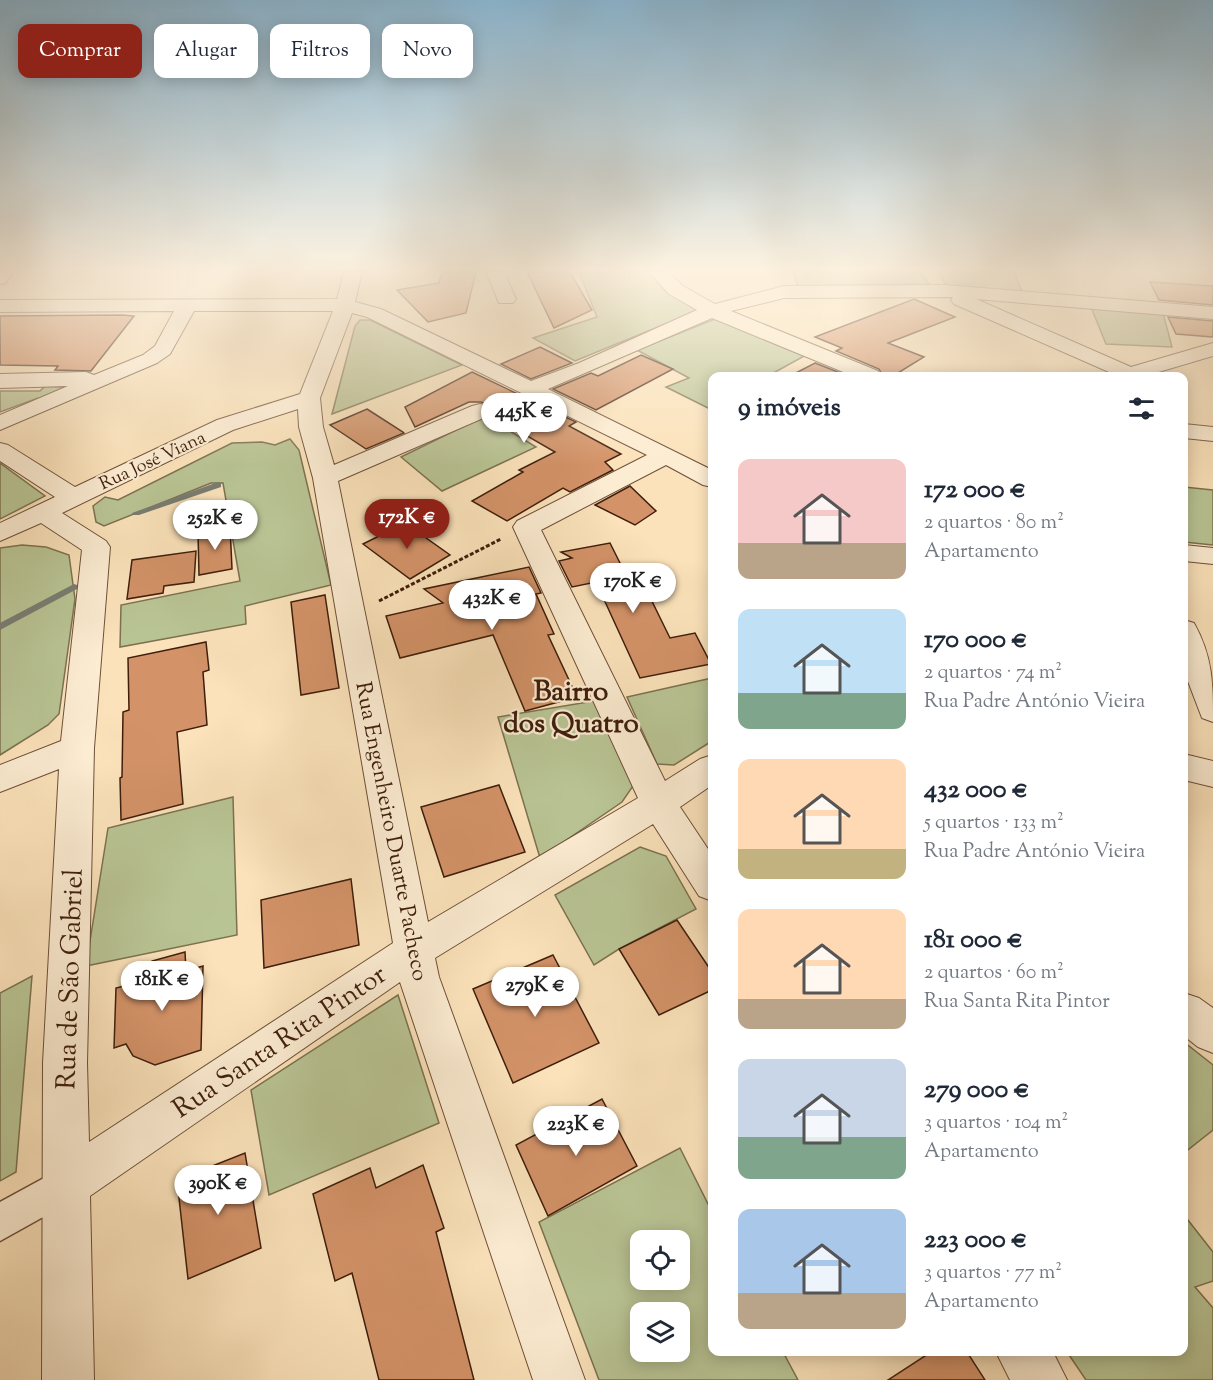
<!DOCTYPE html>
<html lang="pt">
<meta charset="utf-8">
<style>
:root{--surface:#fff;--page:#f6f6f7;--text:#1f2937;--muted:#747a83;--accent:#8f2418}
body{margin:0;font-family:"Sorts Mill Goudy",serif;background:var(--page);color:var(--text);height:100vh;display:flex;flex-direction:column;font-size:22px;white-space:nowrap}
*{box-sizing:border-box;margin:0}
p{font-size:20px;color:var(--muted)}
.icon{flex:none;width:33px;height:33px;fill:none;stroke:currentColor;stroke-width:2;stroke-linecap:round;stroke-linejoin:round}
.map{position:relative;flex:1;overflow:hidden}
.sheet{position:absolute;left:708px;top:372px;width:480px;height:984px;display:flex;flex-direction:column;background:var(--surface);border-radius:12px;box-shadow:0 3px 15px #0003}
.sheet>*{flex:none}
.top-card{position:absolute;left:18px;top:24px;width:570px;height:54px;display:flex;gap:12px}
.fabs{position:absolute;left:630px;top:1230px;display:grid;gap:12px}
.fabs a{display:grid;place-items:center;width:60px;height:60px;border-radius:12px;background:var(--surface);box-shadow:0 3px 15px #0003;font-size:30px}
.price{position:absolute;translate:-50% -51px;padding:0 14px;border-radius:21px;background:#fff;color:#222;font-size:20px;line-height:39px;filter:drop-shadow(0 2px 3px #0008)}
.price::after{content:'';position:absolute;left:50%;top:36px;width:18px;height:14px;margin-left:-9px;background:inherit;clip-path:polygon(0 0,100% 0,50% 100%)}
.price.active{background:var(--accent);color:#fff}
ul{padding:0;list-style:none}
li{display:flex;align-items:center;gap:18px;height:150px;padding:0 30px}
li span{display:grid;place-items:center;flex:none;width:168px;height:120px;border-radius:12px;color:#555}
li>.icon{margin-inline-start:auto}
span .icon{width:72px;height:72px;fill:#fffc;stroke-width:1}
li b{font-size:26px}
h2{display:flex;justify-content:space-between;align-items:center;height:72px;padding:0 30px;font-size:26px}
.tag{padding:0 21px;border-radius:12px;background:var(--surface);box-shadow:0 3px 15px #0003;font-size:21px;line-height:54px}
.tag.active{background:var(--accent);color:#fff}
.map>svg:first-child{display:block}
.green{fill:#b9c494;stroke:#7c7150;stroke-width:1.5;fill-rule:evenodd}
.lines{fill:none;stroke-linecap:round;stroke-linejoin:round}
.stream{fill:#797d72;fill-rule:evenodd}
.building{fill:#d39268;stroke:#3e1e0c;stroke-width:1.5}
.pedestrian-casing{stroke:#6d4f38;stroke-width:3}
.minor-casing{stroke:#6d4f38;stroke-width:2}
.path{stroke:#3e1e0c;stroke-width:3;stroke-dasharray:4 2;stroke-linecap:butt}
.pedestrian{fill:#fcecd2;fill-rule:evenodd}
.minor{fill:#fcecd2;fill-rule:evenodd}
.labels{text-anchor:middle;stroke-width:4.5;stroke-linejoin:round;paint-order:stroke}
.far-street-label{font-size:18px;fill:#3e1e0c;stroke:#fcecd2}
.street-label{font-size:22px;fill:#3e1e0c;stroke:#fcecd2}
.near-street-label{font-size:27px;fill:#3e1e0c;stroke:#fcecd2}
.district-label{font-size:28px;font-weight:bold;fill:#3e1e0c;stroke:#fcecd2}
</style>
<div class="map">
<svg width="1213" height="1380" viewBox="0 0 1213 1380">
<rect width="100%" height="100%" fill="#fbe2ba"/>
<filter id="stains"><feTurbulence type="fractalNoise" baseFrequency=".00333" numOctaves="4"/><feColorMatrix values="0 0 0 0 .2 0 0 0 0 .09 0 0 0 0 .02 0 0 0 .5 -.17"/></filter>
<radialGradient id="worn" r=".72"><stop offset=".6" stop-color="#630" stop-opacity="0"/><stop offset="1" stop-color="#630" stop-opacity=".3"/></radialGradient>
<g class="green">
<polygon points="579,272 650,272 655,279 697,306 697,311 575,361 533,338 597,317"/>
<polygon points="793,272 921,272 929,284 798,286"/>
<polygon points="939,272 1014,272 1022,291 952,286 945,284"/>
<polygon points="1091,307 1163,313 1172,347 1106,344"/>
<polygon points="715,319 806,355 768,376 712,376 712,410 666,387 689,378 637,350"/>
<polygon points="360,320 370,320 462,365 332,414 355,326"/>
<polygon points="45,386 64,387 60,392 43,400 38,398 0,412 0,391 40,391"/>
<polygon points="485,416 536,447 442,491 401,457"/>
<polygon points="290,439 299,450 331,585 245,606 246,624 120,647 121,605 240,581 223,483 211,483 104,526 96,522 93,506 105,497 118,500 232,443 262,442 275,445"/>
<polygon points="0,463 45,496 0,519"/>
<polygon points="1184,487 1213,490 1213,545 1184,542"/>
<polygon points="22,545 46,547 69,555 75,599 59,714 48,725 0,755 0,548"/>
<polygon points="712,678 712,741 674,765 657,764 627,697"/>
<polygon points="600,700 633,786 622,802 540,858 498,717"/>
<polygon points="233,797 237,935 86,966 108,828"/>
<polygon points="640,847 666,856 696,909 619,949 594,965 555,895"/>
<polygon points="32,976 16,1172 0,1181 0,993"/>
<polygon points="398,995 439,1123 269,1195 251,1090"/>
<polygon points="1184,1042 1213,1065 1213,1130 1184,1153"/>
<path d="M680 1148 712 1212V1352H783L798 1380H599L539 1222ZM640 1240H680V1280H640ZM640 1312H680V1352H640Z"/>
<polygon points="1184,1215 1213,1252 1213,1281 1195,1287 1213,1308 1213,1380 1086,1380 1067,1352 1184,1352"/>
</g>
<g class="lines">
<g class="stream">
<polygon points="218,482 221,483 221,487 139,515 133,515 132,513"/>
<polygon points="74,584 77,585 79,587 77,589 0,630 0,623"/>
</g>
</g>
<g class="building">
<polygon points="442,272 476,272 466,313 428,322 397,290 439,283"/>
<polygon points="527,272 570,272 592,310 554,328"/>
<polygon points="1150,282 1213,286 1213,305 1159,300"/>
<polygon points="914,299 955,317 888,343 924,357 893,376 883,376 879,369 836,351 842,348 815,337"/>
<polygon points="123,315 134,316 91,371 55,370 58,366 0,365 0,316"/>
<polygon points="1168,317 1213,321 1213,337 1176,334"/>
<polygon points="540,347 572,363 531,379 501,364"/>
<polygon points="641,355 673,369 596,410 553,389 591,373 598,376"/>
<polygon points="815,363 848,376 790,376"/>
<polygon points="472,372 576,422 569,426 621,454 605,462 613,470 570,492 563,488 507,521 472,501 523,472 519,470 555,452 491,415 493,410 490,405 481,402 469,402 415,427 405,407"/>
<polygon points="367,409 403,432 404,433 366,449 330,425"/>
<polygon points="630,486 656,511 635,525 595,505"/>
<polygon points="405,523 450,555 410,579 363,544"/>
<polygon points="230,526 232,569 199,575 198,532"/>
<polygon points="610,543 631,585 643,583 670,638 695,633 711,664 640,678 596,582 572,587 559,561 572,558 561,552"/>
<polygon points="196,551 194,582 164,586 163,593 127,599 132,560"/>
<polygon points="529,567 541,593 536,594 554,634 548,635 577,697 525,711 493,635 400,658 386,616 443,603 424,589"/>
<polygon points="325,595 339,688 301,695 291,602"/>
<polygon points="206,642 209,670 203,672 207,725 177,732 183,804 121,820 120,778 122,777 123,712 129,710 128,658"/>
<polygon points="499,785 525,852 444,877 421,807"/>
<polygon points="351,879 359,945 264,968 261,900"/>
<polygon points="677,920 712,972 712,990 659,1015 619,949"/>
<polygon points="185,952 186,971 203,966 201,1050 155,1065 133,1056 126,1044 114,1048 116,988 151,979 152,961"/>
<polygon points="553,955 599,1043 513,1083 473,989"/>
<polygon points="602,1099 637,1166 548,1216 516,1145"/>
<polygon points="245,1153 261,1248 188,1279 177,1180"/>
<polygon points="423,1165 444,1228 436,1232 474,1380 379,1380 352,1273 335,1281 313,1194 370,1168 376,1188"/>
<polygon points="931,1352 967,1352 985,1380 888,1380"/>
</g>
<g class="lines">
<defs>
<g id="pedestrian">
<polygon points="0,272 13,272 5,283 0,284"/>
<polygon points="66,1166 79,1171 84,1184 79,1197 0,1241 0,1202"/>
</g>
<g id="minor">
<path d="M344 272H362L355 302 381 309 531 381 579 363 697 310 669 294 649 272H668L683 286 715 304 784 286 945 285 1213 307V319L976 299 1131 367 1213 343V356L1145 376H1118L954 304 951 300 953 297 784 298 731 311 878 371 881 376H853L712 318 548 389 712 470V487L703 485 666 465 541 530 665 781 700 759 712 755V785L680 807 712 855V901L699 896 653 824 435 958 439 977 585 1380H533L400 982 90 1196 94 1380H42L43 1063 59 769 0 792V765L61 741 82 550 41 523 0 541V523L55 497 0 461V443L8 445 75 487 217 420 300 394 333 311H194L170 354 157 363 0 430V415L68 386 0 388V374L86 372 94 375 143 355 155 346 174 311 0 312V300L337 299ZM352 313 367 317 647 455 517 521 513 527 638 798 428 922 338 481 488 416 491 411 488 406 480 404 472 406 334 465 323 427 320 398ZM298 409 299 427 313 478 393 943 89 1142 87 1063 94 748 110 547 106 541 62 513 233 430Z"/>
<polygon points="486,272 504,272 516,299 513,303 499,303"/>
<polygon points="1184,424 1213,427 1213,441 1184,438"/>
<polygon points="1184,545 1213,548 1213,564 1184,561"/>
<path d="M1184 620 1194 623C1213 657 1213 684 1213 722L1202 718 1184 671Z"/>
<polygon points="1184,754 1213,761 1213,787 1184,780"/>
<polygon points="1184,993 1199,998 1213,1008 1213,1053 1198,1047 1184,1036"/>
<polygon points="996,1352 1053,1352 1067,1380 1010,1380"/>
</g>
</defs>
<use href="#pedestrian" class="pedestrian-casing"/>
<use href="#minor" class="minor-casing"/>
<polyline class="path" points="379,601 501,539"/>
<use href="#pedestrian" class="pedestrian"/>
<use href="#minor" class="minor"/>
</g>
<linearGradient id="sky" x2="0" y2="1"><stop stop-color="#8bb8d4"/><stop offset="0.58" stop-color="#fdf2e0"/><stop offset="1" stop-color="#fdf2e0" stop-opacity="0"/></linearGradient>
<rect width="1213" height="465" fill="url(#sky)"/>
<g class="labels">
<g class="far-street-label">
<text transform="translate(152 460) rotate(-25)" y="6">Rua José Viana</text>
</g>
<g class="street-label">
<text transform="translate(393 831) rotate(79)" y="8">Rua Engenheiro Duarte Pacheco</text>
</g>
<g class="near-street-label">
<text transform="translate(69 979) rotate(-88)" y="9">Rua de São Gabriel</text>
<text transform="translate(279 1041) rotate(-34)" y="9">Rua Santa Rita Pintor</text>
</g>
<g class="district-label">
<text x="571" y="700">Bairro<tspan x="571" dy="32">dos Quatro</tspan></text>
</g>
</g>
<rect width="100%" height="100%" filter="url(#stains)"/>
<rect width="100%" height="100%" fill="url(#worn)"/>
</svg>
<div class="fabs">
<a><svg class="icon" aria-label="locate" viewBox="0 0 24 24"><circle cx="12" cy="12" r="6"/><path d="M12 2v4M12 18v4M2 12h4M18 12h4"/></svg></a>
<a><svg class="icon" aria-label="layers" viewBox="0 0 24 24"><path d="M12 4l9 5-9 5-9-5zM3 14l9 5 9-5"/></svg></a>
</div>
<b class="price" style="left:524px;top:444px">445K €</b>
<b class="price active" style="left:407px;top:550px">172K €</b>
<b class="price" style="left:215px;top:551px">252K €</b>
<b class="price" style="left:633px;top:614px">170K €</b>
<b class="price" style="left:492px;top:631px">432K €</b>
<b class="price" style="left:162px;top:1012px">181K €</b>
<b class="price" style="left:535px;top:1018px">279K €</b>
<b class="price" style="left:576px;top:1157px">223K €</b>
<b class="price" style="left:218px;top:1216px">390K €</b>
<div class="top-card">
<a class="tag active">Comprar</a>
<a class="tag">Alugar</a>
<a class="tag">Filtros</a>
<a class="tag">Novo</a>
</div>
<section class="sheet">
<h2>9 imóveis<svg class="icon" aria-label="filters" viewBox="0 0 24 24"><path d="M4 7h16M4 17h16"/><circle cx="9" cy="7" r="2"/><circle cx="15" cy="17" r="2"/></svg></h2>
<ul>
<li><span style="background:linear-gradient(#f6c9c9 70%,#b9a48a 0)"><svg class="icon" aria-label="home" viewBox="0 0 24 24"><path d="M3 11l9-7 9 7M6 9v11h12V9"/></svg></span><div><b>172 000 €</b><p>2 quartos · 80 m²</p><p>Apartamento</p></div></li>
<li><span style="background:linear-gradient(#bfe0f5 70%,#7fa58c 0)"><svg class="icon" aria-label="home" viewBox="0 0 24 24"><path d="M3 11l9-7 9 7M6 9v11h12V9"/></svg></span><div><b>170 000 €</b><p>2 quartos · 74 m²</p><p>Rua Padre António Vieira</p></div></li>
<li><span style="background:linear-gradient(#ffd9b3 75%,#c2b280 0)"><svg class="icon" aria-label="home" viewBox="0 0 24 24"><path d="M3 11l9-7 9 7M6 9v11h12V9"/></svg></span><div><b>432 000 €</b><p>5 quartos · 133 m²</p><p>Rua Padre António Vieira</p></div></li>
<li><span style="background:linear-gradient(#ffd9b3 75%,#b9a48a 0)"><svg class="icon" aria-label="home" viewBox="0 0 24 24"><path d="M3 11l9-7 9 7M6 9v11h12V9"/></svg></span><div><b>181 000 €</b><p>2 quartos · 60 m²</p><p>Rua Santa Rita Pintor</p></div></li>
<li><span style="background:linear-gradient(#c9d6e8 65%,#7fa58c 0)"><svg class="icon" aria-label="home" viewBox="0 0 24 24"><path d="M3 11l9-7 9 7M6 9v11h12V9"/></svg></span><div><b>279 000 €</b><p>3 quartos · 104 m²</p><p>Apartamento</p></div></li>
<li><span style="background:linear-gradient(#a9c7e8 70%,#b9a48a 0)"><svg class="icon" aria-label="home" viewBox="0 0 24 24"><path d="M3 11l9-7 9 7M6 9v11h12V9"/></svg></span><div><b>223 000 €</b><p>3 quartos · 77 m²</p><p>Apartamento</p></div></li>
</ul>
</section>
</div>
